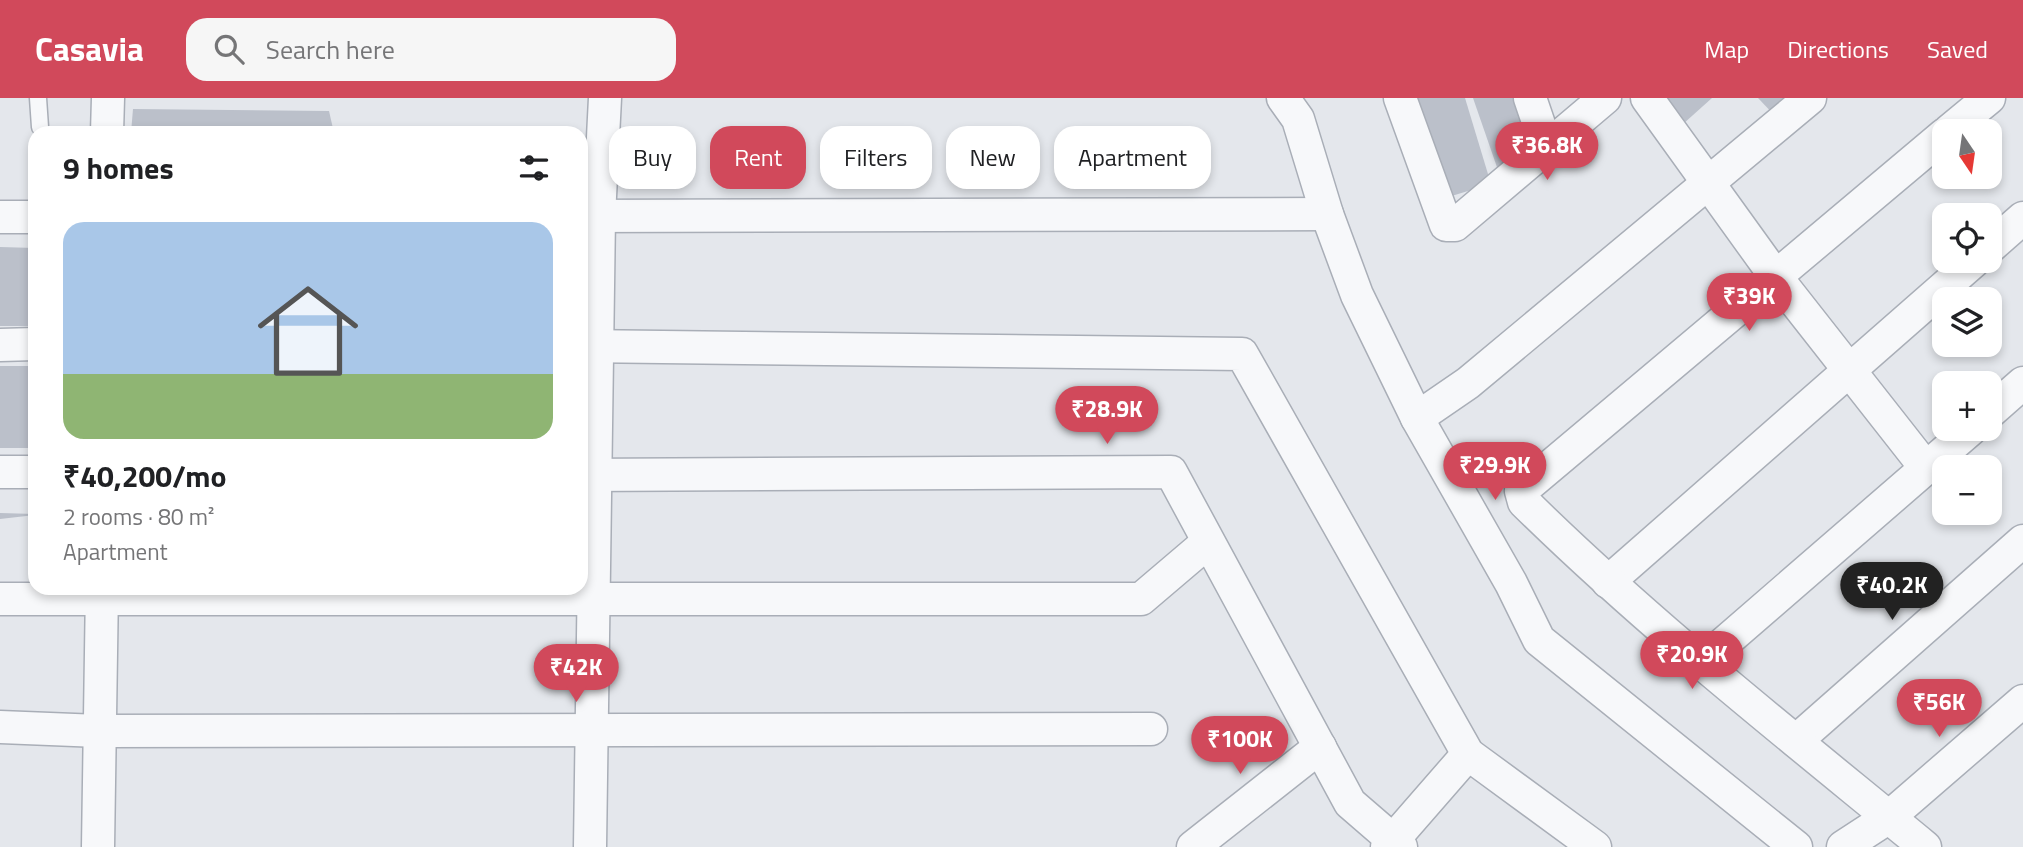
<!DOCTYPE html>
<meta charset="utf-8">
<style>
:root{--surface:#fff;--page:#f6f6f6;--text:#202124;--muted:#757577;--accent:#d1495b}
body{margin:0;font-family:"Titillium Web",sans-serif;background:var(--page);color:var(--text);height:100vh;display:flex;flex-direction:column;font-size:26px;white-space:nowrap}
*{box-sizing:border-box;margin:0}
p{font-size:23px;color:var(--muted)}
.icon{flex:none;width:38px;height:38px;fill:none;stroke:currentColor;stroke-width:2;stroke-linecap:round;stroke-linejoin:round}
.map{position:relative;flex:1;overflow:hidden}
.side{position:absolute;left:28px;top:28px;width:560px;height:469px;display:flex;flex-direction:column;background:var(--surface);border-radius:21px;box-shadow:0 4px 10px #0003}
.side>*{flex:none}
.hud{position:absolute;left:609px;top:28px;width:665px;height:63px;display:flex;gap:14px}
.needle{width:46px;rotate:167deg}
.tools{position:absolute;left:1932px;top:21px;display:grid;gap:14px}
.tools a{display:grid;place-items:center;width:70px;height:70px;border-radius:14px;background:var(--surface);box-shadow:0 4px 10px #0003;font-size:35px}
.price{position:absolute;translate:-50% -60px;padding:0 16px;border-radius:24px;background:var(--accent);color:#fff;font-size:23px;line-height:46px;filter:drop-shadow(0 2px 4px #0008)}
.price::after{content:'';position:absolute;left:50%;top:42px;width:21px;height:16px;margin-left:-10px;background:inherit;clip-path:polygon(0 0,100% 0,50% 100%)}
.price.selected{background:#222;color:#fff}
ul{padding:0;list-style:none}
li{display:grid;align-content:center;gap:14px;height:371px;padding:0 35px}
li span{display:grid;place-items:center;height:217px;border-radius:21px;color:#555}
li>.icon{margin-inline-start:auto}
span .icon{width:126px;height:126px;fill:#fffc;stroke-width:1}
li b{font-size:30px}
h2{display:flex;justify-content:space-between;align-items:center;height:84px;padding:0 35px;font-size:30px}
.pill{padding:0 24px;border-radius:21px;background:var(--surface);box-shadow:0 4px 10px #0003;font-size:24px;line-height:63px}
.pill.selected{background:var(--accent);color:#fff}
header{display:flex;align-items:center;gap:42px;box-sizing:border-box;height:98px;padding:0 35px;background:var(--accent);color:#fff}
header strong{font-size:33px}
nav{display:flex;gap:38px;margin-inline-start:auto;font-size:24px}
.search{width:490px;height:63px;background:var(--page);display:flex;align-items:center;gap:18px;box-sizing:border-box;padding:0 24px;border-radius:21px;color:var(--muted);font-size:26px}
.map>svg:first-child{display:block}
.building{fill:#bbc0ca}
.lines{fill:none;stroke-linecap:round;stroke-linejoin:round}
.lane-casing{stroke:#a9aeb7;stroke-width:19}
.street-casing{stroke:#a9aeb7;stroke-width:35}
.lane{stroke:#f7f8fa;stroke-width:16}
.street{stroke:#f7f8fa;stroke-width:32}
</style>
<header>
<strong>Casavia</strong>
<div class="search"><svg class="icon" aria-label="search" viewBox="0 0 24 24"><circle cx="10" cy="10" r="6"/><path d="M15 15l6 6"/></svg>Search here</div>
<nav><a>Map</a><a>Directions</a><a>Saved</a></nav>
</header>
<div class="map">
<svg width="2023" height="749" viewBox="0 0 2023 749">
<rect width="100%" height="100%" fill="#e4e7ec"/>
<g class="building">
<polygon points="1406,0 1465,0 1491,86 1445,100"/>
<polygon points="1473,0 1521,0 1537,50 1499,75"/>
<polygon points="1660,0 1712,0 1683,26"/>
<polygon points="1758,0 1799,0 1777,20"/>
<polygon points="133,11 329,13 334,35 131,35"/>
<polygon points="0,149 35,150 35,228 0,228"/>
<rect x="0" y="268" width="35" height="82"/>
<polygon points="0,415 35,416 35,417 0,421"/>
</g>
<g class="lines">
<defs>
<polyline id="lane" points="38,0 40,29"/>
<g id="street">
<polyline points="1283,0 1298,21 1327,116 1357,197 1417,320 1511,485 1539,542 1796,749"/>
<polyline points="1400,0 1446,127 1455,127 1605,0"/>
<polyline points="1530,0 1547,50"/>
<polyline points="1647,0 1776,179 1926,370"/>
<polyline points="1949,33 1989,0"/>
<polyline points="107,35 108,0"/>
<polyline points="581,118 1327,116"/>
<polyline points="0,119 35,119"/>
<polyline points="1990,149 2023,120"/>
<polyline points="0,247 35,246"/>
<polyline points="581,248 1242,256 1468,656 1595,749"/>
<polyline points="1990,314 2023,285"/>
<polyline points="1417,320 1468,285 1810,0"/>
<polyline points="0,374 35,374"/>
<polyline points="581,377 1171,374 1350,705 1401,749"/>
<polyline points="1608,484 1974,163"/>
<polyline points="0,501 1141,501 1208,444"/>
<polyline points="1701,565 1971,331"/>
<polyline points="0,629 99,633 1151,631"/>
<polyline points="1796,643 2023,443"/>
<polyline points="98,749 102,490"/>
<polyline points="590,749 599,118 605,0"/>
<polyline points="1193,749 1320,649"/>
<polyline points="1387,749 1468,656"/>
<polyline points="1843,749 1889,719 2023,603"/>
<path d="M1925 749C1789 637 1650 528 1524 404L1521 393 1944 37"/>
</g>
</defs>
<use href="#lane" class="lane-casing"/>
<use href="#street" class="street-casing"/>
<use href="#lane" class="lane"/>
<use href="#street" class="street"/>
</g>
</svg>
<div class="tools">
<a><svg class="needle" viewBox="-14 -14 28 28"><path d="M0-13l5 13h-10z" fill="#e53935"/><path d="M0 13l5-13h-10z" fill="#757577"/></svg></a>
<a><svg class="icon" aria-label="locate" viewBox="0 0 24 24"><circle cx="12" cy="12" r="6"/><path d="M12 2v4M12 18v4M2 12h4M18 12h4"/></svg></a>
<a><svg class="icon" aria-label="layers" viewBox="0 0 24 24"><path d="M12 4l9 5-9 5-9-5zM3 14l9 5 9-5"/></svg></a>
<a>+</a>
<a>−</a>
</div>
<b class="price" style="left:1547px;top:84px">₹36.8K</b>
<b class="price" style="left:1749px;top:235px">₹39K</b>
<b class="price" style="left:1107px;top:348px">₹28.9K</b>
<b class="price" style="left:1495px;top:404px">₹29.9K</b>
<b class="price selected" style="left:1892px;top:524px">₹40.2K</b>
<b class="price" style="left:1692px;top:593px">₹20.9K</b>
<b class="price" style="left:576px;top:606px">₹42K</b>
<b class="price" style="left:1939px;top:641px">₹56K</b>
<b class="price" style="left:1240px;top:678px">₹100K</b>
<div class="hud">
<a class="pill">Buy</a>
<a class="pill selected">Rent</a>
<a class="pill">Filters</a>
<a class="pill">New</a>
<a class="pill">Apartment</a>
</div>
<section class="side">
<h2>9 homes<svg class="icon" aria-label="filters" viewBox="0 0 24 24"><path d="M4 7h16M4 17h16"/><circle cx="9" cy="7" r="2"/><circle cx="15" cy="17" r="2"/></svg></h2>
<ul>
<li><span style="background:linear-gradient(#a9c7e8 70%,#8fb573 0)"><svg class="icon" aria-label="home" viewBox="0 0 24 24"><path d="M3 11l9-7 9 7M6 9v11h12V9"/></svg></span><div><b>₹40,200/mo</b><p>2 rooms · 80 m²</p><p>Apartment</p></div></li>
</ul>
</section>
</div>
